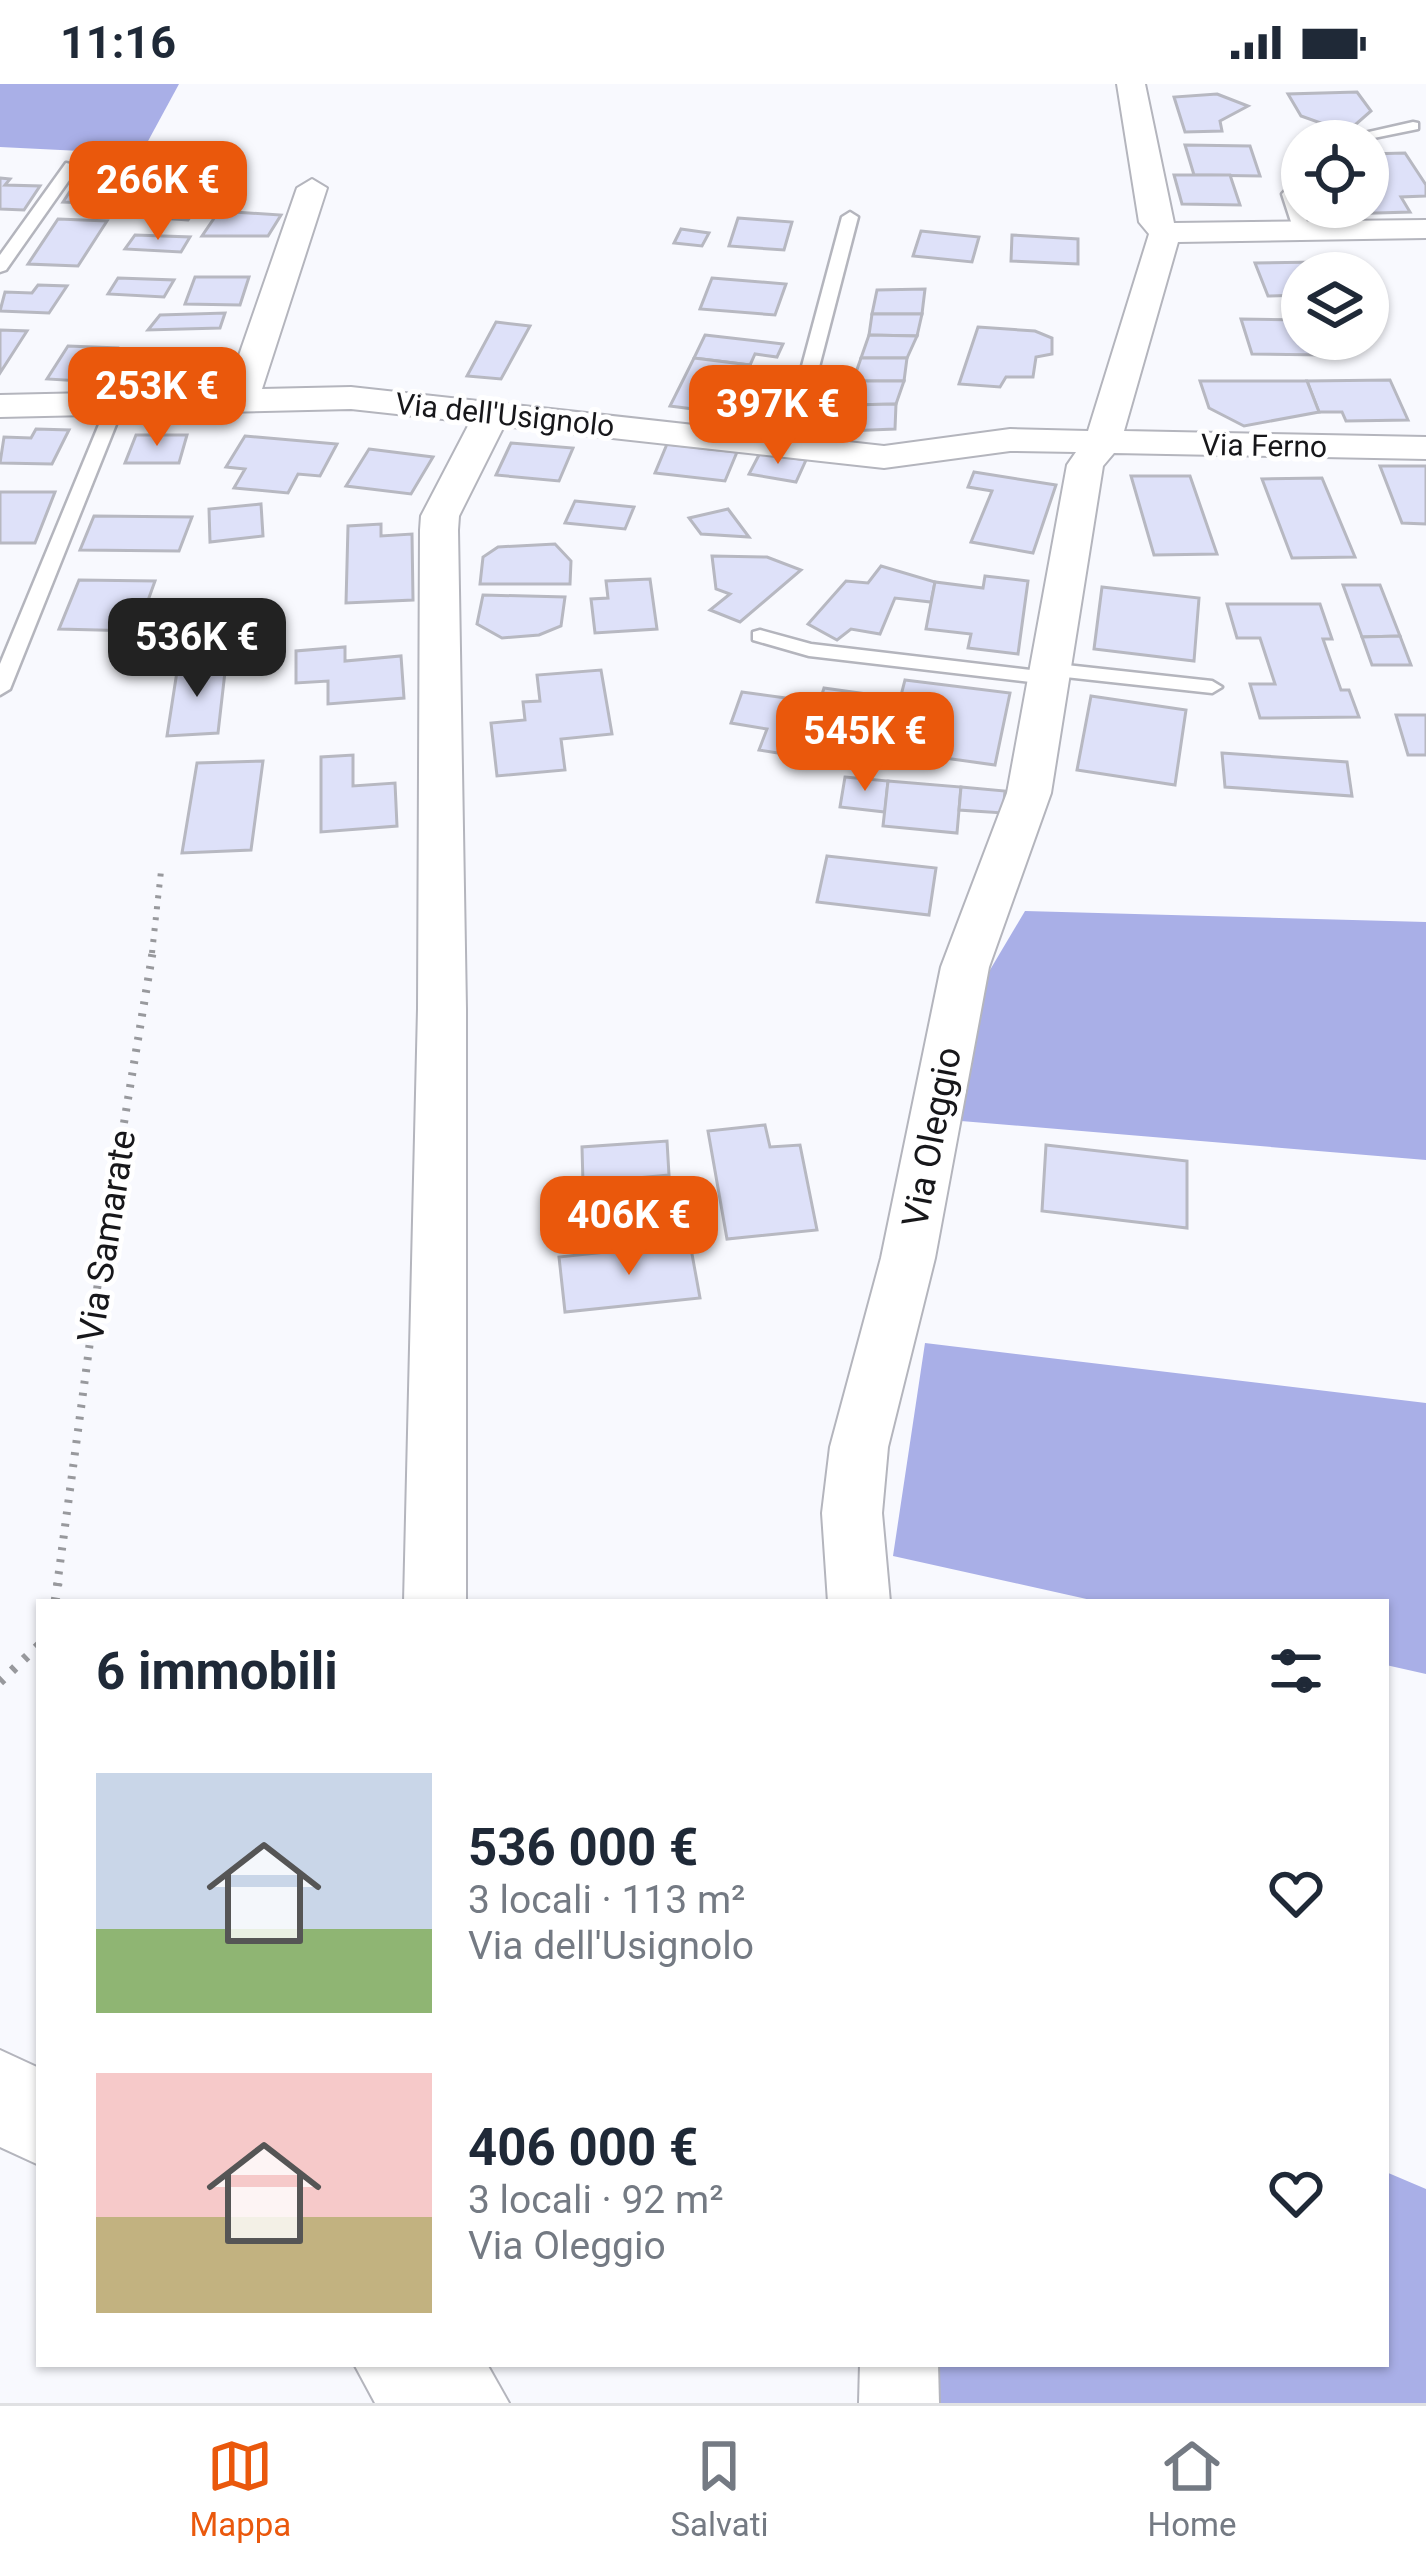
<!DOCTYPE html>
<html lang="it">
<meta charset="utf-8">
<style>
:root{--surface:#fff;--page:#f6f6f7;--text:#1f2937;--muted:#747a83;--line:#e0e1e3;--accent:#ea580c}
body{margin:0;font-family:Roboto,sans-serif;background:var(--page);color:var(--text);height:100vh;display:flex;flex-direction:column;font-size:45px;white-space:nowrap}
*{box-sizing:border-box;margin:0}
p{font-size:39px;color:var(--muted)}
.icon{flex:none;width:66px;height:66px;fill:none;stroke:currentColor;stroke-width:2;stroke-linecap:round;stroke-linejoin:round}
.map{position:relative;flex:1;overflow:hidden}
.drawer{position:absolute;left:36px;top:1515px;width:1353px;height:768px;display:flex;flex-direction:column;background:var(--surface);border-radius:0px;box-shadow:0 3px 9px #0004}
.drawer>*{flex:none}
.tools{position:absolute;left:1281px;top:36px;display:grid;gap:24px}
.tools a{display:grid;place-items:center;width:108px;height:108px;border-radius:50%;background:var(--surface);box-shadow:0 3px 9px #0004;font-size:60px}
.price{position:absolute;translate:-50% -102px;padding:0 27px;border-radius:24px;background:var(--accent);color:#fff;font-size:39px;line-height:78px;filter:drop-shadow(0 3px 6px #0008)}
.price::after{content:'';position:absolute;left:50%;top:72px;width:36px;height:27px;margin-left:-18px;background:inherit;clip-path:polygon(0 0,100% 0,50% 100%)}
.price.selected{background:#222;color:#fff}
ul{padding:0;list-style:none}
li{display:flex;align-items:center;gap:36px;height:300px;padding:0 60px}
li span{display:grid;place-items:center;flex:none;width:336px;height:240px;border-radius:0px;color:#555}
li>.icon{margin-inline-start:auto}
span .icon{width:144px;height:144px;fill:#fffc;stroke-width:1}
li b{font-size:51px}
h2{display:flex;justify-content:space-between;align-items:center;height:144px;padding:0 60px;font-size:51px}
.status{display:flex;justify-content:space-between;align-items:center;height:84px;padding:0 60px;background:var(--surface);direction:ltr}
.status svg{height:33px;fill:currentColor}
.tab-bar{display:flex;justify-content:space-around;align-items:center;height:168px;border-top:3px solid var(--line);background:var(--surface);font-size:33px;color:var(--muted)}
.tab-bar a{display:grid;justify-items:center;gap:6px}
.tab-bar .selected{color:var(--accent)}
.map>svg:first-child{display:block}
.forest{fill:#a9afe7}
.building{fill:#dee1f9;stroke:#b7b8c1;stroke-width:3;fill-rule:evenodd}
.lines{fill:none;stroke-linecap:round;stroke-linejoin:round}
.service-casing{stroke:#b4b5bd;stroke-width:5}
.minor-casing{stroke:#b4b5bd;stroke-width:4}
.tertiary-casing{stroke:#b4b5bd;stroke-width:4}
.path-far2{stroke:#98999d;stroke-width:6;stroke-dasharray:3 8;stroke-linecap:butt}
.path-far1{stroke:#98999d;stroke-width:8;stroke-dasharray:3 9;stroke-linecap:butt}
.path{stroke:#98999d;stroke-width:9;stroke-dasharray:4.5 12;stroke-linecap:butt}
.service{fill:#fff;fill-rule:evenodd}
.minor{fill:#fff;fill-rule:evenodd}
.tertiary{fill:#fff;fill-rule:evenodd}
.labels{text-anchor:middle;stroke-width:10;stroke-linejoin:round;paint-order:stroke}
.far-street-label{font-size:30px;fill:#17171a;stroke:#fff}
.street-label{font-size:36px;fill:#17171a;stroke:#fff}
</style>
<div class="status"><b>11:16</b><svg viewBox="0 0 49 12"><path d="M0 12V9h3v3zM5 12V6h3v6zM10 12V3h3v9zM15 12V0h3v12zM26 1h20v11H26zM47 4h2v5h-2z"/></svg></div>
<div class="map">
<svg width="1426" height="2319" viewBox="0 0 1426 2319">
<rect width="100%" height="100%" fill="#f8f9fe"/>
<g class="forest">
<polygon points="0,0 179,0 141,70 0,63"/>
<polygon points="1025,827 1426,838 1426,1076 961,1037 987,891"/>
<polygon points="925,1259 1426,1319 1426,1590 1386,1581 1386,1518 1100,1518 893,1472"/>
<polygon points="1386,2088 1426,2105 1426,2319 935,2319 937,2280 1386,2280"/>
</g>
<g class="building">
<polygon points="1357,8 1371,27 1355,41 1329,42 1301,32 1288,10"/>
<polygon points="1217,10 1248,22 1220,37 1222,47 1185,48 1174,13"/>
<polygon points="1185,61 1250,62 1260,92 1194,91"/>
<polygon points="1405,69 1426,101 1426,112 1401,113 1410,128 1342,130 1338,123 1368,123 1368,104 1382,103 1368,70"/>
<polygon points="82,89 138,92 120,120 63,118"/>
<polygon points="1174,91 1230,91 1240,121 1182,120"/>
<polygon points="0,94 10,95 5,101 40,102 24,126 0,125"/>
<polygon points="166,94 218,99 203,119 150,114"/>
<polygon points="136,121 196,125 188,136 128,132"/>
<polygon points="219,127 281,131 268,152 202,152"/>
<polygon points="738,134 792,138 784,166 729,162"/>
<polygon points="58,135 107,137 78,182 28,180"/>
<polygon points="681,145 709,149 702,162 674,159"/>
<polygon points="921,147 979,153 972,178 913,172"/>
<polygon points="135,151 190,153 181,168 125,165"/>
<polygon points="1012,151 1078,155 1078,180 1011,177"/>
<polygon points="1318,178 1323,189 1302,189 1302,211 1268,212 1255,179"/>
<polygon points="195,193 249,193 240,221 185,220"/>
<polygon points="118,194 174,196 164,213 108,210"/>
<polygon points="712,194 786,200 775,231 700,225"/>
<polygon points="38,201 67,202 49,229 0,227 5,208 32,209"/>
<polygon points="925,205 922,230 872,230 877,206"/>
<polygon points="225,229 220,244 148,246 160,231"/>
<polygon points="872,230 922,230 917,252 869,251"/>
<polygon points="1241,235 1302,236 1302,255 1317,255 1322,271 1252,270"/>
<polygon points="496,238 530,242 501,295 467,292"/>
<polygon points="978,243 1035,247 1052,254 1052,270 1036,273 1033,293 1006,293 1000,303 959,300"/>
<polygon points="0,246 27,247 0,289"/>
<polygon points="705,251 783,260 777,273 755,270 750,281 694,274"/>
<polygon points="869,251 917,252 907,274 861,274"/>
<polygon points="68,262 117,264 98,298 47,295"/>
<polygon points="208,271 203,302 143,305 149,273"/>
<polygon points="694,274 750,281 736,311 749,312 740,331 670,322"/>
<polygon points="861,274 907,274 904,297 853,297"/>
<polygon points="1390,296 1408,336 1346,337 1342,328 1319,328 1307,297"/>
<polygon points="853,297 904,297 896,320 848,321"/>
<polygon points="1200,297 1307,297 1319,328 1244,342 1209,324"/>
<polygon points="896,320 895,345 846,347 848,321"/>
<polygon points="36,345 69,346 52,380 0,379 4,353 31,354"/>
<polygon points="136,351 187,351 179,379 125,379"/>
<polygon points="245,352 337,360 320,392 298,390 288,409 234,404 245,385 226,383"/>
<polygon points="511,359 573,364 559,397 496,391"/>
<polygon points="667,360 737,368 725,397 655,389"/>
<polygon points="369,365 433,373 411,410 346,402"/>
<polygon points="760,369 806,376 796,398 749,390"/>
<polygon points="1380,382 1426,382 1426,440 1402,439"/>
<polygon points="974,388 1056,401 1033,469 971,458 992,407 968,403"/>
<polygon points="1131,392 1190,392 1217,470 1154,471"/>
<polygon points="1322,394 1355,473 1292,474 1262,395"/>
<polygon points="0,408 55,408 35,459 0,459"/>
<polygon points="575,417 634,423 625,445 565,439"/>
<polygon points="261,420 263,452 210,458 209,425"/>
<polygon points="728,425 749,453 701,450 689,434"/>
<polygon points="94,432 192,433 179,467 80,466"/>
<polygon points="381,440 381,452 412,450 413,516 346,519 348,442"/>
<polygon points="555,460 571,477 570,500 480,500 483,473 498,463"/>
<polygon points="712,472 767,473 801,486 740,538 710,526 730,510 716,505"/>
<polygon points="881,482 935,498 931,518 895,514 880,550 851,545 837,556 808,540 846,497 868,499"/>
<polygon points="985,492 1028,497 1018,570 968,564 971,550 926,545 935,498 983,504"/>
<polygon points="650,495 657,545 595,549 591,515 608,514 606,497"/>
<polygon points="79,496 155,497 137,547 59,545"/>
<polygon points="1343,501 1380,501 1400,552 1362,553"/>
<polygon points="1102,503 1199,514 1194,577 1094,565"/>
<polygon points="483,511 565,513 561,542 539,551 502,554 477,540"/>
<polygon points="1227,520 1320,520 1332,555 1323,555 1341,606 1349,606 1359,633 1260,634 1250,600 1275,600 1260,554 1237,554"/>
<polygon points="1400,552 1411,581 1372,581 1362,553"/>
<polygon points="345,563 345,577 401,572 404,614 328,620 328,597 296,599 296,567"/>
<polygon points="226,579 218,649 167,652 178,581"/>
<polygon points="601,586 612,650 561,655 565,686 497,692 491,639 525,636 523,618 540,617 537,591"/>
<path d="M905 596 1010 609 995 681 887 666ZM916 628 939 631 935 646 912 642Z"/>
<polygon points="824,604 881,612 869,653 847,649 842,666 806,661"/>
<polygon points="742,608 808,617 791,671 759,666 767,645 731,639"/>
<polygon points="1091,612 1186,626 1175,701 1077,686"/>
<polygon points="1396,631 1426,631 1426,671 1408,671"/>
<polygon points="1222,669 1347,678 1352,712 1225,703"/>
<polygon points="353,671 353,702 395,699 397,742 321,748 321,673"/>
<polygon points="263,677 251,766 182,769 197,679"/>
<polygon points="845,693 888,697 885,728 840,723"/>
<polygon points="888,697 961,703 957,749 883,742"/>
<polygon points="961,703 1005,707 1003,729 959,726"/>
<polygon points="827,772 936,784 929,831 817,818"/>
<polygon points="765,1041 770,1063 800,1061 817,1146 727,1155 708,1047"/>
<polygon points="667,1057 669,1091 583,1099 582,1063"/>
<polygon points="1046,1061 1187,1077 1187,1144 1042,1127"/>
<polygon points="690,1159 700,1214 565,1228 559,1173"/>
</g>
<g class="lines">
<defs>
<g id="service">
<polygon points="1413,38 1418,39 1418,45 1359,57 1329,57"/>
<polygon points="66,79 79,82 6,186 0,188 0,171"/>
<polygon points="1302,89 1298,110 1310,147 1302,152 1294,147 1282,110"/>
<polygon points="850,128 858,133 798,364 783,368 780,364 842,133"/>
<polygon points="110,314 125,318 10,605 0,611 0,580"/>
<polygon points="760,546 811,560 1039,587 1041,581 1048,579 1212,597 1222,603 1212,609 1056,592 1054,598 1047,600 809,572 753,556 753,548"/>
</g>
<g id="minor">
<polygon points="1117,0 1145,0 1174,139 1426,136 1426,154 1178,158 1124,347 1426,353 1426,375 1114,369 1103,382 1051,709 989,883 935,1174 888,1363 882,1429 890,1518 828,1518 822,1429 830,1363 881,1174 941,883 1007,709 1067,381 1076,368 1010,367 884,384 504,342 459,432 458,446 466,925 466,1518 404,1518 418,925 420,446 421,432 470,338 351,325 0,333 0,311 227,306 297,104 312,95 327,104 262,305 351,303 884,362 1010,345 1088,347 1149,150 1139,138"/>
<polygon points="860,2280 938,2280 939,2319 859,2319"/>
</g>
<g id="tertiary">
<polygon points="0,1966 39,1984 39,2081 0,2063"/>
<polygon points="354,2280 487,2280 509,2319 375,2319"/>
</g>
</defs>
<use href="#service" class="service-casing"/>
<use href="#minor" class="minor-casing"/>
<use href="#tertiary" class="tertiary-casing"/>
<polyline class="path-far2" points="152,869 161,787"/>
<polyline class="path-far1" points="57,1502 101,1176 153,866"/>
<g class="path">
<polyline points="55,1518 58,1499"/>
<polyline points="0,1598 39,1561"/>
</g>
<use href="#service" class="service"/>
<use href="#minor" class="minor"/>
<use href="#tertiary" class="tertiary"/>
</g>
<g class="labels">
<g class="far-street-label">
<text transform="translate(505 331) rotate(6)" y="10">Via dell'Usignolo</text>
<text transform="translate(1264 362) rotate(1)" y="10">Via Ferno</text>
</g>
<g class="street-label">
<text transform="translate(931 1053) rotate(-79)" y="13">Via Oleggio</text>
<text transform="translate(106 1152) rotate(-81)" y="13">Via Samarate</text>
</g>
</g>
</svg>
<div class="tools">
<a><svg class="icon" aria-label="locate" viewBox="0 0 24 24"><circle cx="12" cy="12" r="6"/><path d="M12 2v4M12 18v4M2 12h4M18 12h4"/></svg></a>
<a><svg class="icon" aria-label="layers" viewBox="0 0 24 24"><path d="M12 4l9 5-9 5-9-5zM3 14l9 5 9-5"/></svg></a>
</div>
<b class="price" style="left:158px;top:159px">266K €</b>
<b class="price" style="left:157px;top:365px">253K €</b>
<b class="price" style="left:778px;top:383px">397K €</b>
<b class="price selected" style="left:197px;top:616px">536K €</b>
<b class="price" style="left:865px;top:710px">545K €</b>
<b class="price" style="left:629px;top:1194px">406K €</b>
<section class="drawer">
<h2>6 immobili<svg class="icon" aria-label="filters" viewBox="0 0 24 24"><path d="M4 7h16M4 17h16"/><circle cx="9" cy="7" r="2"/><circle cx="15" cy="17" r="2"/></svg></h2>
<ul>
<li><span style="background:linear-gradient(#c9d6e8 65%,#8fb573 0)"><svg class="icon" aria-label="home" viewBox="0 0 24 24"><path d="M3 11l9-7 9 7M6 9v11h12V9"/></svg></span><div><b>536 000 €</b><p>3 locali · 113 m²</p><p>Via dell'Usignolo</p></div><svg class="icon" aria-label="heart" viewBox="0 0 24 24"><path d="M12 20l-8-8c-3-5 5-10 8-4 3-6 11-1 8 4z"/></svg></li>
<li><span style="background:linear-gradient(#f6c9c9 60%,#c2b280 0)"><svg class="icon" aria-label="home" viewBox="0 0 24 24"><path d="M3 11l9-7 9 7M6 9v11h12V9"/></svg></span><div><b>406 000 €</b><p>3 locali · 92 m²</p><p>Via Oleggio</p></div><svg class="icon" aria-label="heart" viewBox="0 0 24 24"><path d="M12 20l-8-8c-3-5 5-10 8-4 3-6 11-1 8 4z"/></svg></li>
</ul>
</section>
</div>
<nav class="tab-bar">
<a class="selected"><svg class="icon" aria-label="map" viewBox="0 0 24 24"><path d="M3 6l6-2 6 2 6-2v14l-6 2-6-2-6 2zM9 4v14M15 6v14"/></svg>Mappa</a>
<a><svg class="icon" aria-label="saved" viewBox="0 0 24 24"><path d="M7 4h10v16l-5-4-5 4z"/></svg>Salvati</a>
<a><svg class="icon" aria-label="home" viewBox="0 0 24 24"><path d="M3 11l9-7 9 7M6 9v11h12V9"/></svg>Home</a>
</nav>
